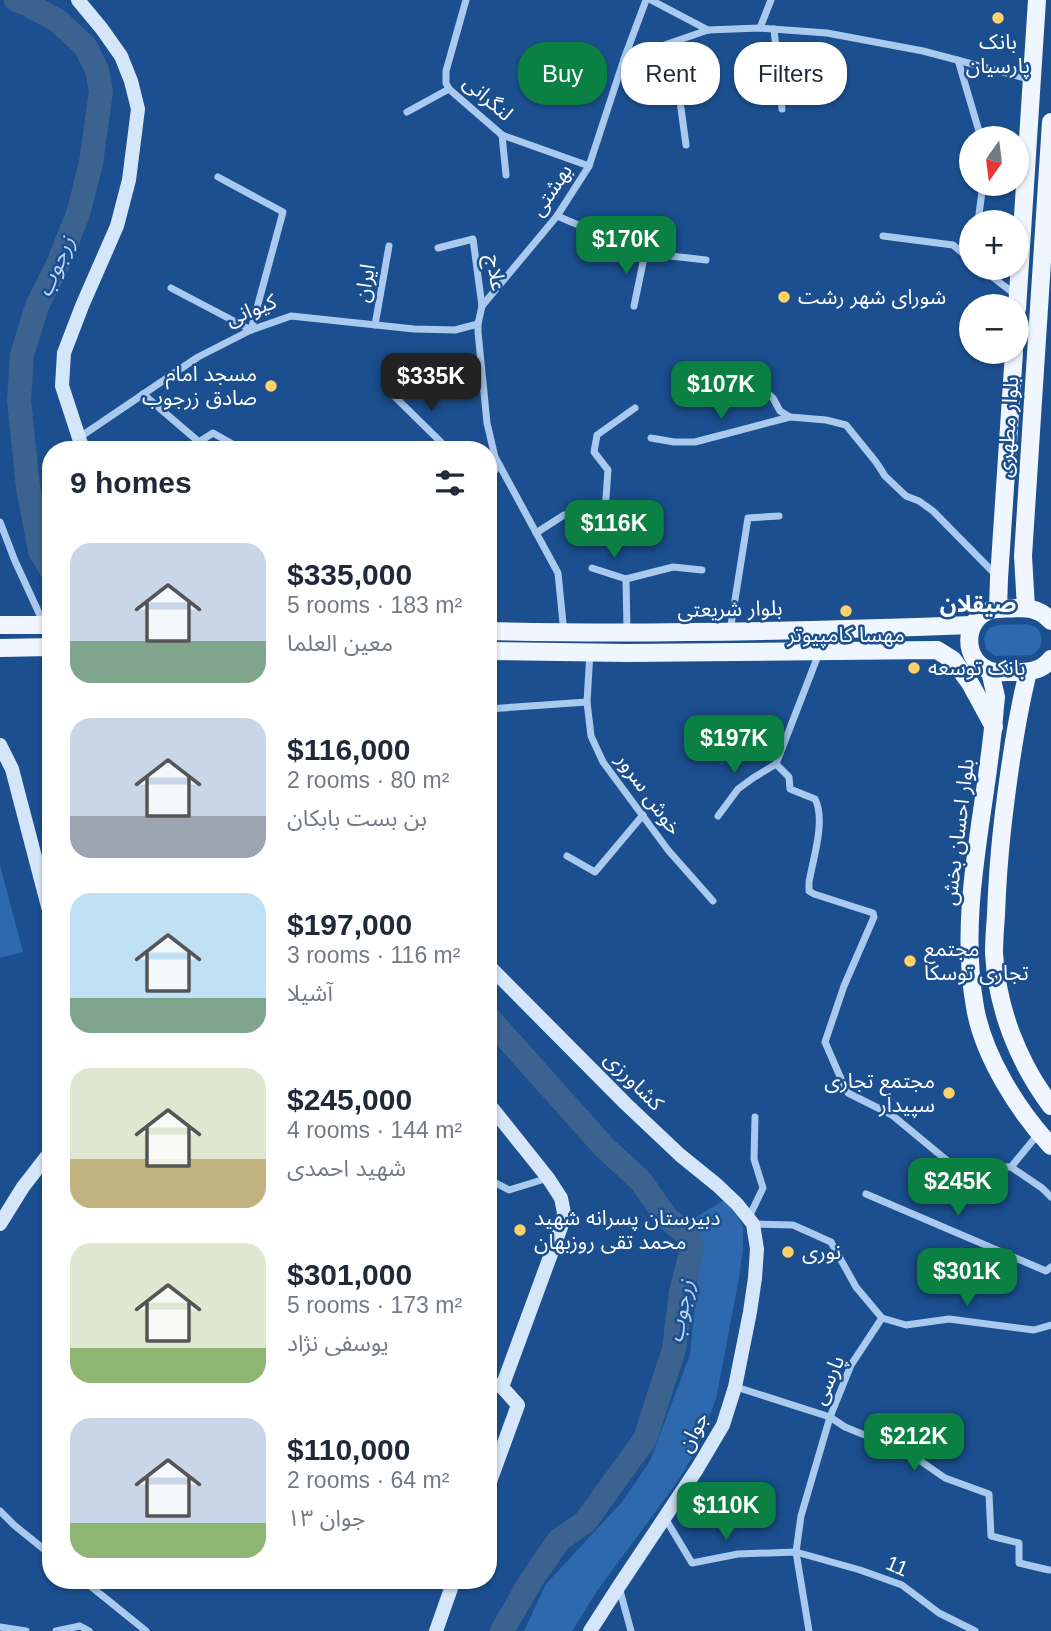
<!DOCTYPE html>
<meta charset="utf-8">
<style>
:root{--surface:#fff;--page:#f2f2f3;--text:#1f2937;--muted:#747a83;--accent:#0b8043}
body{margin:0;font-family:Arial,"Noto Sans Arabic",sans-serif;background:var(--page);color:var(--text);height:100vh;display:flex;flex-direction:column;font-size:26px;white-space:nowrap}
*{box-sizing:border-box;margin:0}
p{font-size:23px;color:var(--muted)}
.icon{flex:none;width:38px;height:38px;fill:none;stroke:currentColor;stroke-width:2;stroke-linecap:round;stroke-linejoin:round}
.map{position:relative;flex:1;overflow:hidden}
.drawer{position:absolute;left:42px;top:441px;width:455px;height:1148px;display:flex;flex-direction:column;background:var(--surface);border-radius:28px;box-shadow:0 2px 5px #0004}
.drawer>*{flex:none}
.banner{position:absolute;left:518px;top:42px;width:427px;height:63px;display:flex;gap:14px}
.needle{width:46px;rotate:194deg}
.fabs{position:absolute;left:959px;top:126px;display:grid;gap:14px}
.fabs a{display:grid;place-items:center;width:70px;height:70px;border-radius:50%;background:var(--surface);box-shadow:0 2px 5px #0004;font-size:35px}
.price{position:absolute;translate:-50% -60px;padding:0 16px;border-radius:14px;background:var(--accent);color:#fff;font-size:23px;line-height:46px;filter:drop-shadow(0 2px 4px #0008)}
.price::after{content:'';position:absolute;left:50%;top:42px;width:21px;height:16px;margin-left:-10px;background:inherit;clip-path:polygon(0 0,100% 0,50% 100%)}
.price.current{background:#222;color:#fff}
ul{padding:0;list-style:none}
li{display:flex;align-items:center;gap:21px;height:175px;padding:0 28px}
li span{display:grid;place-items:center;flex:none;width:196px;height:140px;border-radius:21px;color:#555}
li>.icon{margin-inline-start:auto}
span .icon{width:84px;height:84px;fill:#fffc;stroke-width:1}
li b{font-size:30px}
h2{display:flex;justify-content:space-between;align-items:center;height:84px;padding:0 28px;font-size:30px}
.chip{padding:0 24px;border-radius:28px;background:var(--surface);box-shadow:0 2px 5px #0004;font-size:24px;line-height:63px}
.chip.current{background:var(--accent);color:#fff}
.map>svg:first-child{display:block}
.green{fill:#2e69ad}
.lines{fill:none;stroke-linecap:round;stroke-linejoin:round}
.river{stroke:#3c6290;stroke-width:24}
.street{stroke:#a9c9ee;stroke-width:7}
.secondary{stroke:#d6e6fa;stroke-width:14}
.primary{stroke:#f0f6ff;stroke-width:18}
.poi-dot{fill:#ffd166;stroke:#1b4f8f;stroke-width:2.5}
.labels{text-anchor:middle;stroke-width:5;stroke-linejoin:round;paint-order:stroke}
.poi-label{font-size:21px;fill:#fff;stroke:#1b4f8f;text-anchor:start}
.street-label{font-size:21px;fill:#fff;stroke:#1b4f8f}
.water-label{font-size:23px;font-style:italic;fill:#b5d3f5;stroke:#1b4f8f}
.neighbourhood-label{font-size:23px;font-weight:bold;fill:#fff;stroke:#1b4f8f}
</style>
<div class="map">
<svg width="1051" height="1631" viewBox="0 0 1051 1631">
<rect width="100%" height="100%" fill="#1b4f8f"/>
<g class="green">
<path d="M1026 624 1036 627C1045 638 1043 648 1032 655L995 656 986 649 984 638 989 628 1000 625Z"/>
<polygon points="0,865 23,952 0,958"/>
<polygon points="726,1199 743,1226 743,1249 739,1278 716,1399 695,1452 678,1481 597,1591 572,1631 524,1631 546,1584 622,1502 650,1461 690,1355 700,1247 688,1222"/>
</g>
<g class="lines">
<g class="river">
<polyline points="16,0 25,3 58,21 85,46 97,70 101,91 91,163 78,214 58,264 37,306 22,355 19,400 28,487 40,551 51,569"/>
<polyline points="488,1017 604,1147 641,1181 665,1216 687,1235 692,1249 681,1292 674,1349 645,1439 585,1522 559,1540 532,1579 502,1631"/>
</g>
<g class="street">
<polyline points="466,0 446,71 446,83 449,89 502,135 589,166"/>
<polyline points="651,0 708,30"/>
<polyline points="760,28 771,0"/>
<polyline points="774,29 782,109"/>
<polyline points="672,43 686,145"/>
<polyline points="624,59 708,30 760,28 827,33 923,51 1029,79"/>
<polyline points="958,60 981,138"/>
<polyline points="407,112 449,89"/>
<polyline points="502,135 506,175"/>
<polyline points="557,216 645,253 706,260"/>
<polyline points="978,222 983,184"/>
<polyline points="883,236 953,245 971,260"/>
<polyline points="438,248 473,239 482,306"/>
<polyline points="981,268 1017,296"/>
<polyline points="171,288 251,330 283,212 218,177"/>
<polyline points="634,306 645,253"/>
<polyline points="375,325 389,246"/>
<polyline points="736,372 761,387 773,398 780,411 790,417 826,420 846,425 876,462 885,476 906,496 919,501 933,511 996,575"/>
<polyline points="143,394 199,442 213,433 243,450"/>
<polyline points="394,396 449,450"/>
<polyline points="80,437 198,357 251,330 291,316 414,329 455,330 478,324"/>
<polyline points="651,438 674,442 695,442 790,417"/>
<polyline points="488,479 499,465"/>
<polyline points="0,522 15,561 44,624"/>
<polyline points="536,533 564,515 605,512 608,470 594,452 597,435 635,408"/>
<polyline points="592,568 626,579 673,567 702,570"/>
<polyline points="626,579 627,631"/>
<polyline points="730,631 748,518 779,516"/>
<polyline points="564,633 558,573 495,457 487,423 478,332 478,324 482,306 557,216 589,166 624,59 646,0"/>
<polyline points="590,652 587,702 591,736 603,762 668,850 713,901"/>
<path d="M819 653 776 764 789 777 790 789 815 799C826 820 813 859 809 882V891L814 894 873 913 874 917 844 986 825 1042 845 1088 848 1093 892 1115 950 1163 957 1166 1011 1167 1039 1133"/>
<polyline points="488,709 587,702"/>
<polyline points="718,816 738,789 753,778 776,764"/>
<polyline points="567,856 595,872 643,815"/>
<polyline points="1011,1167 1042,1188 1051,1197"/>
<polyline points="488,1179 509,1190 548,1178"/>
<polyline points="866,1194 1046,1271 1051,1267"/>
<polyline points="749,1217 763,1188 754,1159 755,1117"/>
<polyline points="753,1224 793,1225 831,1242 856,1287 882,1318"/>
<polyline points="882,1318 906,1325 949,1319 1034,1330 1051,1325"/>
<polyline points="736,1387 830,1417 845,1427 909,1453 945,1478 989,1494 991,1536 1019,1543 1019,1563 1049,1570"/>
<polyline points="0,1511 14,1525 51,1555"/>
<polyline points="665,1518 692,1563 738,1554 796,1552 860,1570 902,1585 939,1613 975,1631"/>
<polyline points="83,1580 146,1631"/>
<polyline points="619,1587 631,1631"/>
<polyline points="0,1627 26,1631"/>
<polyline points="56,1631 80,1626 89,1631"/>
<polyline points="809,1631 796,1552 801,1516 830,1417 851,1365 882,1318"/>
</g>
<g class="secondary">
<polyline points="78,0 102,29 121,56 131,81 138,109 129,180 117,226 82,306 64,353 62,386 83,450"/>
<polyline points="0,745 12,769 51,918"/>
<polyline points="488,965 626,1104 680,1155 717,1185 737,1204 753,1224 757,1249 755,1278 750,1312 735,1387 723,1425 697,1469 619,1586 590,1631"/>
<polyline points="488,1103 548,1178 561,1198 564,1213 561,1227 502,1387"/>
<polyline points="0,1224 23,1187 51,1151"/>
<polyline points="488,1382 502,1387"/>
<polyline points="488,1487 518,1405 502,1387"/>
<polyline points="436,1631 454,1580"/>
</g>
<g class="primary">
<polyline points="1017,309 1037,0"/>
<polyline points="1026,608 1023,556 1051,122"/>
<polyline points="998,609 999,578 1014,352"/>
<path d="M1051 621C1041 610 1031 608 1017 608 1009 609 999 608 991 610 962 619 962 662 991 671 997 673 1005 672 1012 672 1027 672 1041 672 1051 659"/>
<polyline points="0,625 51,625"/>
<path d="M488 631C650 635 811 631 972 625"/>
<polyline points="0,648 51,647"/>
<polyline points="488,651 627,653 937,650 953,660 970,683 994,727"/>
<path d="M990 671 996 697 995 706C988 806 957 907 975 1007 983 1055 1018 1111 1051 1146"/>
<path d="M1028 672C1015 724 1008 777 1002 830 999 858 997 887 996 915 995 928 994 941 994 953 997 1008 1018 1062 1051 1106"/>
</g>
</g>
<g class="poi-dot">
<circle cx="998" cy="18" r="7"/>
<circle cx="784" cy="297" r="7"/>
<circle cx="271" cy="386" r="7"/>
<circle cx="846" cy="611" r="7"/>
<circle cx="914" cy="668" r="7"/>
<circle cx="910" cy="961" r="7"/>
<circle cx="949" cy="1093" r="7"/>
<circle cx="520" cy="1230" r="7"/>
<circle cx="788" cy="1252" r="7"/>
</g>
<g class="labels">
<g class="poi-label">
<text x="998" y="49" text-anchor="middle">بانک<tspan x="998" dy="24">پارسیان</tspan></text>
<text x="798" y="304">شورای شهر رشت</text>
<text x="257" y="381" text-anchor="end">مسجد امام<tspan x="257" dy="24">صادق زرجوب</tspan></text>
<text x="846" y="642" text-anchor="middle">مهسا کامپیوتر</text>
<text x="928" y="675">بانک توسعه</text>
<text x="924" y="956">مجتمع<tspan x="924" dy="24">تجاری توسکا</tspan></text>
<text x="935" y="1088" text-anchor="end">مجتمع تجاری<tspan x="935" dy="24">سپیدار</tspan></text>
<text x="534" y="1225">دبیرستان پسرانه شهید<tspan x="534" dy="24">محمد تقی روزبهان</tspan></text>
<text x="802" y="1259">نوری</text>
</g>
<g class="street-label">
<text transform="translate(488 98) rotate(41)" y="7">لنگرانی</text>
<text transform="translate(551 190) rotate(-56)" y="7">بهشتی</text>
<text transform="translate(496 273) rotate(82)" y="7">علاج</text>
<text transform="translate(365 283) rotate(-80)" y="7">ایران</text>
<text transform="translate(251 310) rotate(-22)" y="7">کیوانی</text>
<text transform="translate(1008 427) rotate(-86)" y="7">بلوار مطهری</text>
<text transform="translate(730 609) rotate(-1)" y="7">بلوار شریعتی</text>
<text transform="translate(649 794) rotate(54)" y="7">خوش سرور</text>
<text transform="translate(958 832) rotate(-83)" y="7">بلوار احسان بخش</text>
<text transform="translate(634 1081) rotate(45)" y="7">کشاورزی</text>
<text transform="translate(828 1380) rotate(-66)" y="7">پارسی</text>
<text transform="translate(693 1432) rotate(-62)" y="7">جوان</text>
<text transform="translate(897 1566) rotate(23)" y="7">11</text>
</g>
<g class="water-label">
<text transform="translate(55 266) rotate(-66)" y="8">زرجوب</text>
<text transform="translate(680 1311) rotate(-79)" y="8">زرجوب</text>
</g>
<g class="neighbourhood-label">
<text x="978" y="612">صیقلان</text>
</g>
</g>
</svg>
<div class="fabs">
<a><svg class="needle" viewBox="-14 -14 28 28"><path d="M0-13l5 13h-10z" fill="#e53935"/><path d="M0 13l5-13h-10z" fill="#747a83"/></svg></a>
<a>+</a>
<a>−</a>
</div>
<b class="price" style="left:626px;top:276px">$170K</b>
<b class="price current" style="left:431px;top:413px">$335K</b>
<b class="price" style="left:721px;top:421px">$107K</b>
<b class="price" style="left:614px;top:560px">$116K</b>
<b class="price" style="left:734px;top:775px">$197K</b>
<b class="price" style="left:958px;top:1218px">$245K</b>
<b class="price" style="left:967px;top:1308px">$301K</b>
<b class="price" style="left:914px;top:1473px">$212K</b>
<b class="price" style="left:726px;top:1542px">$110K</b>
<div class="banner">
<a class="chip current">Buy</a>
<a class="chip">Rent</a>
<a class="chip">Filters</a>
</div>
<section class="drawer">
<h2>9 homes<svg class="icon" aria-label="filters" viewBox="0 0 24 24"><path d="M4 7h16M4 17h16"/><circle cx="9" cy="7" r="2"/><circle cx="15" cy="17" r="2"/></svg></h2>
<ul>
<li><span style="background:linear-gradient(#c9d6e8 70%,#7fa58c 0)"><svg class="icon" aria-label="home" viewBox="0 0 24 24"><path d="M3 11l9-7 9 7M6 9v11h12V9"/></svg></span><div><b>$335,000</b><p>5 rooms · 183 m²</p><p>معین العلما</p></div></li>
<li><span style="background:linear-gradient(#c9d6e8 70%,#9aa5b1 0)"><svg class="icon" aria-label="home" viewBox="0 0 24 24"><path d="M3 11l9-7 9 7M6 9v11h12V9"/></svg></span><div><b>$116,000</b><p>2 rooms · 80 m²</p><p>بن بست بابکان</p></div></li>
<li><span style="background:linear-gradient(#bfe0f5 75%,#7fa58c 0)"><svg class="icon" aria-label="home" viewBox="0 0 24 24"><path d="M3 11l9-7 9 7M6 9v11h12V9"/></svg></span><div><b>$197,000</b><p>3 rooms · 116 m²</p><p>آشیلا</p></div></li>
<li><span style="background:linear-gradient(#dfe7d0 65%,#c2b280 0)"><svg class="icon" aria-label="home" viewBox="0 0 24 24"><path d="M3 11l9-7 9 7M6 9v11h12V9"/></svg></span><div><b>$245,000</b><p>4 rooms · 144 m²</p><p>شهید احمدی</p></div></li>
<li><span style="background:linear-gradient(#dfe7d0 75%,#8fb573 0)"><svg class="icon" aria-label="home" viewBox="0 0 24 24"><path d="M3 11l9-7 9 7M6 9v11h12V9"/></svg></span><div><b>$301,000</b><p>5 rooms · 173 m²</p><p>یوسفی نژاد</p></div></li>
<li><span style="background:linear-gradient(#c9d6e8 75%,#8fb573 0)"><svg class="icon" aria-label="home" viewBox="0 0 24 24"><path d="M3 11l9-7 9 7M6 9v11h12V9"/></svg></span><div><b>$110,000</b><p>2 rooms · 64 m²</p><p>جوان ۱۳</p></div></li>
</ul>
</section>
</div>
